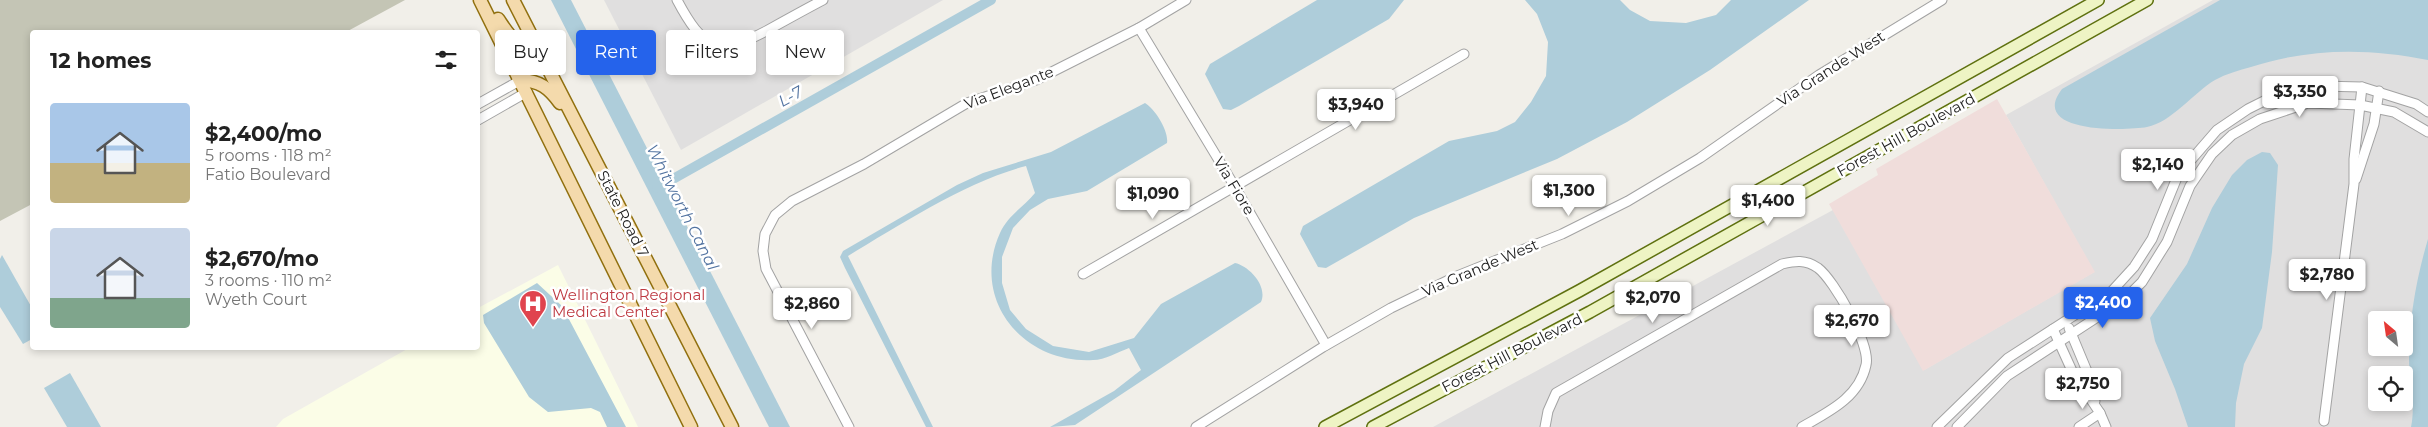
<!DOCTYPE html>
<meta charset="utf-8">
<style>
:root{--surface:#fff;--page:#f6f6f6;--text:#222;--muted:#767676;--accent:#2563eb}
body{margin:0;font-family:Montserrat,sans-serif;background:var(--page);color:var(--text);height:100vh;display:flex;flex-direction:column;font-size:19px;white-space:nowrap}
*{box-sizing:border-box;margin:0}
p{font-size:16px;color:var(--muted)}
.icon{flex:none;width:28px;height:28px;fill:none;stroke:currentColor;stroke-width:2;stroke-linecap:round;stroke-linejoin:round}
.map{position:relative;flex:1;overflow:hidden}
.sheet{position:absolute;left:30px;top:30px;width:450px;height:320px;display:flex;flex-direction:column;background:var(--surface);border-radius:5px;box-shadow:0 2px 8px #0003}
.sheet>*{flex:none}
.banner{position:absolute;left:495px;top:30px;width:475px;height:45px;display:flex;gap:10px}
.needle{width:32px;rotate:331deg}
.fabs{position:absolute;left:2368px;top:311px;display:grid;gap:10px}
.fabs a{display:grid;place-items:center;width:45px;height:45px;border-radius:5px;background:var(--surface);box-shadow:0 2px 8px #0003;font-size:25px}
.price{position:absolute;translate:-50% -42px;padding:0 11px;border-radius:5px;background:#fff;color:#222;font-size:16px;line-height:32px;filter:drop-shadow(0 1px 2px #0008)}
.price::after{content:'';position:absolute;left:50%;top:30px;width:15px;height:11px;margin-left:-8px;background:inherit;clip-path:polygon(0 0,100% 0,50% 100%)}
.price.selected{background:var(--accent);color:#fff}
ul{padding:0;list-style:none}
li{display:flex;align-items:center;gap:15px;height:125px;padding:0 20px}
li span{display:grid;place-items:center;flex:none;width:140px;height:100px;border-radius:5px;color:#555}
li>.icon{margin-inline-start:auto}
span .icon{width:60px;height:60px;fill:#fffc;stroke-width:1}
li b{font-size:21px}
h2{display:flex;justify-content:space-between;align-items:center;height:60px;padding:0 20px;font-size:21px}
.tag{padding:0 18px;border-radius:5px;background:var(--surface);box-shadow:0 2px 8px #0003;font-size:18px;line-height:45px}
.tag.selected{background:var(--accent);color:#fff}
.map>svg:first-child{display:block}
.residential{fill:#e0dfdf;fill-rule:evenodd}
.commercial{fill:#f0dddb}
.education{fill:#fbfde7}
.construction{fill:#c4c5b5}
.water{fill:#aecdda}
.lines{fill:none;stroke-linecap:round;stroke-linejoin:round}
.canal{stroke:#aecdda;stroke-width:10}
.street-casing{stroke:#a3a3a3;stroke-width:11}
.secondary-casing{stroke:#5f7110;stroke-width:14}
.primary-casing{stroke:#91700f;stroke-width:15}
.street{stroke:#fff;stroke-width:9}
.secondary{stroke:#eef4c4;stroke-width:11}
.primary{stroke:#f4daac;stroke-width:12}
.labels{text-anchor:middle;stroke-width:5;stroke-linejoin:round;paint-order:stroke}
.street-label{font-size:15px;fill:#222;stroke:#fff}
.health-label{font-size:15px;fill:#be3a42;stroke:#fff;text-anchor:start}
.water-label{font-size:16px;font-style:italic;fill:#5374a1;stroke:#fff}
</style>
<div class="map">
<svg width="2428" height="427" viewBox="0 0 2428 427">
<rect width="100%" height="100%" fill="#f1efe9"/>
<g class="residential">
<polygon points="604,0 943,0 681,150"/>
<path d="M2213 0H2428V427H1433L1833 210 1924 370 2094 272 2006 115ZM2376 320H2404V348H2376ZM2376 375H2404V402H2376Z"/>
</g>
<polygon class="commercial" points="1997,99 2095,272 1923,371 1829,204 1878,175 1876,169"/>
<polygon class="education" points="558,265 638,427 276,427 283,419 409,348 478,348 478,308"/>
<polygon class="construction" points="0,0 405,0 346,32 32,32 32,204 0,221"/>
<g class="water">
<polygon points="551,0 571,0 790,427 769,427"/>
<polygon points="1317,0 1404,0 1389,19 1239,106 1231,110 1223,109 1205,74 1210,64"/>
<polygon points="1525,0 1620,0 1630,10 1650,21 1686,23 1716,15 1731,0 1809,0 1710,70 1627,122 1557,159 1414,218 1326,268 1318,267 1300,234 1303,226 1449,141 1497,131 1515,122 1531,102 1546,76 1548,42 1537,14"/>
<path d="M2220 0H2428V60C2368 48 2309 48 2251 67 2239 70 2226 74 2215 80 2193 93 2172 122 2147 127 2124 131 2028 133 2062 89Z"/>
<path d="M1145 103C1155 109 1169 131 1167 143L1087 191 1048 199 1030 210 1013 228 1002 257V283L1010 310 1026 329 1053 346 1089 352 1134 338 1161 304 1235 263C1249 266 1268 286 1261 302L1075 425 1050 427 1114 391 1141 370 1129 348C1118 352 1105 360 1093 360 1023 364 970 300 1000 233 1008 215 1024 207 1035 193L1026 166C968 181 899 225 848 256L933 427H926L845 268 840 257 843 251 957 185 983 173 1051 152Z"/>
<polygon points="2262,152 2270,153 2278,165 2272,252 2262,328 2244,364 2236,403 2235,427 2188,427 2175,389 2155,341 2150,318 2187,264 2212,208 2232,175 2247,160"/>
<path d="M2428 239V427H2411C2416 403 2409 381 2409 358 2409 318 2417 276 2428 239Z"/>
<polygon points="2,255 32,308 32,339 23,344 0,307 0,259"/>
<polygon points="537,283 562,306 626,427 607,427 600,412 591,408 548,412 529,397 484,323 483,315"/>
<polygon points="70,373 101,427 67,427 44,388"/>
</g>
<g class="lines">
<polyline class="canal" points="657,188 991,0"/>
<defs>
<g id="street">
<path d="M677 0C703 49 718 57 768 30 786 20 804 10 823 0"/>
<polyline points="1139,28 1235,187 1326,345"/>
<polyline points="478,104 521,80"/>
<polyline points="478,120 527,92"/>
<polyline points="2356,179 2374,124 2379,91"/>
<polyline points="1083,274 1464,54"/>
<polyline points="2069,328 2089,376 2095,401"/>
<polyline points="2053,329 2073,373 2100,413 2106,427"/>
<polyline points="2324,421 2354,184 2354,159 2362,87"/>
<polyline points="849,427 766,269 763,251 765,234 775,215 792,201 864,164 967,103 1036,80 1139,28 1186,0"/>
<polyline points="1196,427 1323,347 1391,308 1457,276 1562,234 1628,201 1700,158 1819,75 1942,0"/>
<path d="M1545 427 1548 411 1556 393 1782 264C1795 261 1805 259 1818 268 1834 280 1871 345 1866 365 1859 398 1828 412 1802 427"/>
<polyline points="1937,427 2008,358 2112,291 2134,267 2152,239 2178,175 2217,130 2248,109 2276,95 2319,86 2362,87 2416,104 2428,112"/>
<polyline points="1957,427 2007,376 2125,299 2142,282 2167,242 2190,186 2212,154 2232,135 2260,119 2308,103 2360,105 2394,112 2428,132"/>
<polyline points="2079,427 2100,413"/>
</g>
<g id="secondary">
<polyline points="1325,427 1579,291 2098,0"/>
<polyline points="1373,427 1590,312 2147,0"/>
</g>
<g id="primary">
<polyline points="480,0 691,427"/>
<polyline points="513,0 732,427"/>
<path d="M498 19C509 35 517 50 538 49"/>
<path d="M521 80C540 81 549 88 560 103"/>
</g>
</defs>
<use href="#street" class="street-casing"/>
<use href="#secondary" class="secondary-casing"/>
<use href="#primary" class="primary-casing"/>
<use href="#street" class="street"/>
<use href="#secondary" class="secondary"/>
<use href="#primary" class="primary"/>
</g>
<defs>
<symbol id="hospital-pin" viewBox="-11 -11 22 30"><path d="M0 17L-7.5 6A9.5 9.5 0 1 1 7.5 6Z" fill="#e0444e" stroke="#fff"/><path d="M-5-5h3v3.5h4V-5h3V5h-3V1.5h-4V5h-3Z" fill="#fff"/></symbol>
</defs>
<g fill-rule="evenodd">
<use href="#hospital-pin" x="517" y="288" width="32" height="43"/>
</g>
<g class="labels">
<g class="street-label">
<text transform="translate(1831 69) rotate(-33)" y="5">Via Grande West</text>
<text transform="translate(1009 88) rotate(-21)" y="5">Via Elegante</text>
<text transform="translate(1906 135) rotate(-29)" y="5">Forest Hill Boulevard</text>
<text transform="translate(1234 186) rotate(59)" y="5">Via Fiore</text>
<text transform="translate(623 214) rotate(63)" y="5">State Road 7</text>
<text transform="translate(1480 268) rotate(-23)" y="5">Via Grande West</text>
<text transform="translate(1512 353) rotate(-27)" y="5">Forest Hill Boulevard</text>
</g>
<g class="health-label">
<text x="552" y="300">Wellington Regional<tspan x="552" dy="17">Medical Center</tspan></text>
</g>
<g class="water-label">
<text transform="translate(790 96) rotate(-29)" y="6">L-7</text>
<text transform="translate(683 207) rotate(63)" y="6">Whitworth Canal</text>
</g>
</g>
</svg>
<div class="fabs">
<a><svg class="needle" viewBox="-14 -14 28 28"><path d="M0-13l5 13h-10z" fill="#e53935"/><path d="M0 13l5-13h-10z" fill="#767676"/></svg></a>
<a><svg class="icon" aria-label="locate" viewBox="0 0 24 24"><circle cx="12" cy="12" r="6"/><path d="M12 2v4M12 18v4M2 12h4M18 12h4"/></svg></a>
</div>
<b class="price" style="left:2300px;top:118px">$3,350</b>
<b class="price" style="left:1356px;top:131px">$3,940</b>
<b class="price" style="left:2158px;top:191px">$2,140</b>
<b class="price" style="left:1569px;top:217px">$1,300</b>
<b class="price" style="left:1153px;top:220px">$1,090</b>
<b class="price" style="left:1768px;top:227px">$1,400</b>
<b class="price" style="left:2327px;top:301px">$2,780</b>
<b class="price" style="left:1653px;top:324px">$2,070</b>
<b class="price selected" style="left:2103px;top:329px">$2,400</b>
<b class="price" style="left:812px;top:330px">$2,860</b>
<b class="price" style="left:1852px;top:347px">$2,670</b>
<b class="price" style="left:2083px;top:410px">$2,750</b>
<div class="banner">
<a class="tag">Buy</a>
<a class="tag selected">Rent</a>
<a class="tag">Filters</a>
<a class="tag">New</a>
</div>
<section class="sheet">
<h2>12 homes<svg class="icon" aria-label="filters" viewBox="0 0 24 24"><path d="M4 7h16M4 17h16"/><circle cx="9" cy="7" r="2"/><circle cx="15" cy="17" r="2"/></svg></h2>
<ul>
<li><span style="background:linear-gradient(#a9c7e8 60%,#c2b280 0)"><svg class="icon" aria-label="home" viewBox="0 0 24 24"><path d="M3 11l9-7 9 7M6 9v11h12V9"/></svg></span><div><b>$2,400/mo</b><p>5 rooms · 118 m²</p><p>Fatio Boulevard</p></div></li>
<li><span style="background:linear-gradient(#c9d6e8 70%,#7fa58c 0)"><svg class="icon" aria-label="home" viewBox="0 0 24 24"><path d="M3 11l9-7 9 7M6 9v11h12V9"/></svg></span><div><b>$2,670/mo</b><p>3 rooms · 110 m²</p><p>Wyeth Court</p></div></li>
</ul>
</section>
</div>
